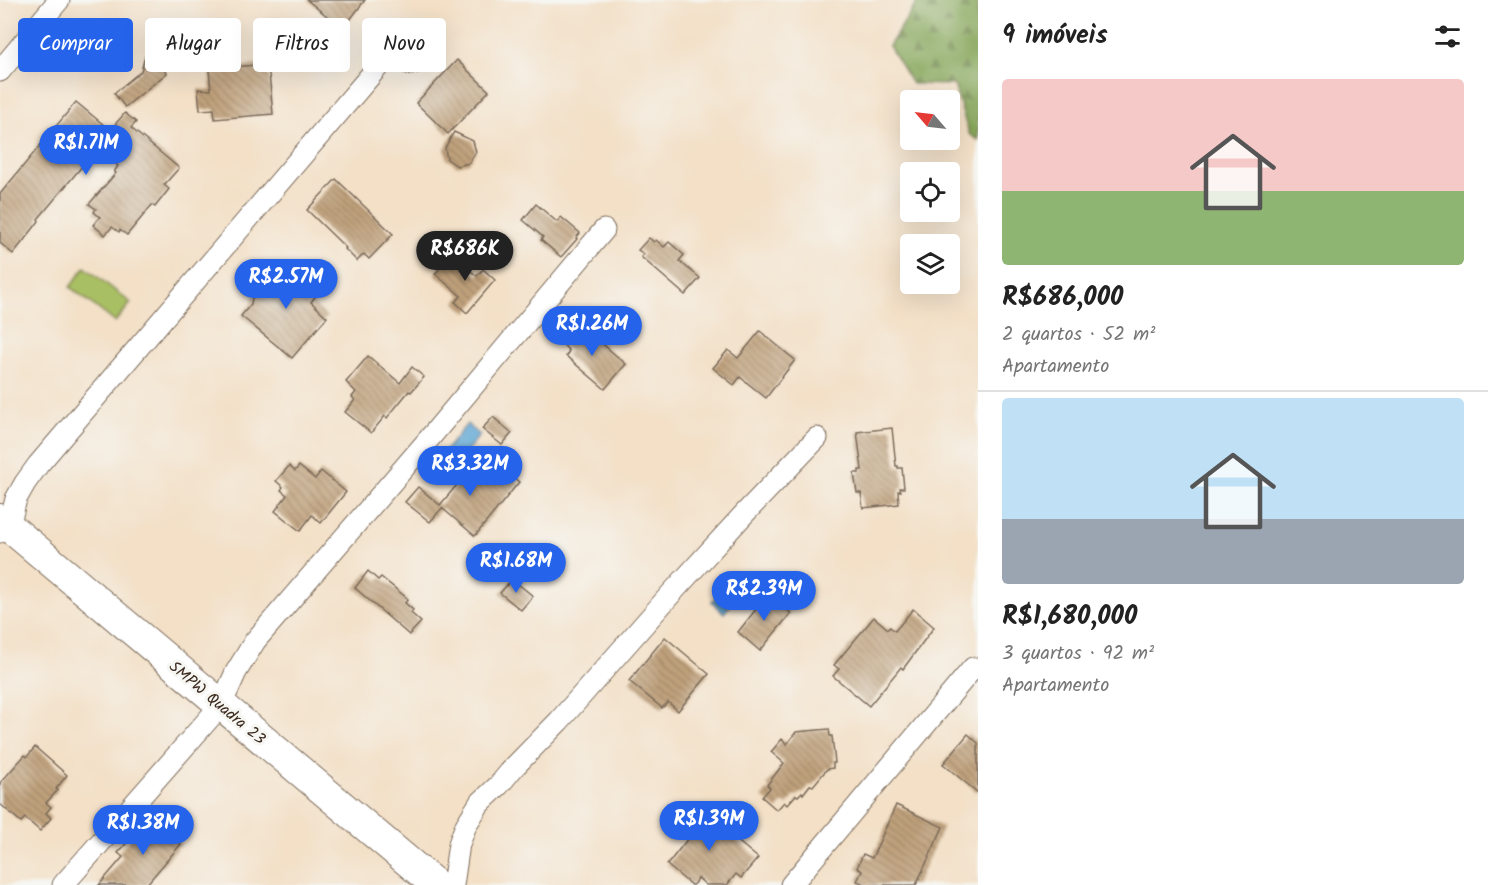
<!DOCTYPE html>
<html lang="pt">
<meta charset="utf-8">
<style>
:root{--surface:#fff;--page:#f2f2f2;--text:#222;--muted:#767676;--line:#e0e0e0;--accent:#2563eb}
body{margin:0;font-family:Kalam,sans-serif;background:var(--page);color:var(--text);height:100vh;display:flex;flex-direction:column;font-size:22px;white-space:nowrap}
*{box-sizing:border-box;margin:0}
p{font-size:20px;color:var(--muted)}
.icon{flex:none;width:33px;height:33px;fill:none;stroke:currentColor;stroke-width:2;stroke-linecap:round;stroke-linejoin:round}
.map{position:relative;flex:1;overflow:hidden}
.drawer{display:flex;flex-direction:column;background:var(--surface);width:510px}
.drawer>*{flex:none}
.top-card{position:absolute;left:18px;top:18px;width:570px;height:54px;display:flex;gap:12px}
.needle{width:39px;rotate:298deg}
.fabs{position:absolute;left:900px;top:90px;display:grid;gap:12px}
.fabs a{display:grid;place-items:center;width:60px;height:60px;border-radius:6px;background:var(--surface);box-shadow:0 6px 24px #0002;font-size:30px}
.price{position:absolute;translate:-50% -51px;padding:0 14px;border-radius:21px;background:var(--accent);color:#fff;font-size:20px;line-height:39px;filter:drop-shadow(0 2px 3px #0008)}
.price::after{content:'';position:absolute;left:50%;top:36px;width:18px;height:14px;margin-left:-9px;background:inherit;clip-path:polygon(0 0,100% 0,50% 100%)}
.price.current{background:#222;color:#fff}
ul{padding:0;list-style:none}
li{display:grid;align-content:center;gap:12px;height:318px;padding:0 24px}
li+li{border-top:2px solid var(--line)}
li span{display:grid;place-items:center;height:186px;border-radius:6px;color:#555}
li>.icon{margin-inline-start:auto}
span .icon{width:108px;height:108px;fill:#fffc;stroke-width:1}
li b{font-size:26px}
h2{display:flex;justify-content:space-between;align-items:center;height:72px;padding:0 24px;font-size:26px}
.chip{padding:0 21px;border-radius:6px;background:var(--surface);box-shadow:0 6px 24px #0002;font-size:21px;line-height:54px}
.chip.current{background:var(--accent);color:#fff}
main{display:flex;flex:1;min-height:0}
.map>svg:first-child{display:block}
.grass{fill:#a9bf64;stroke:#727441;stroke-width:1.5}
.forest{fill:url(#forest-firs);stroke:#60683c;stroke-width:1.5}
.water{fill:#5ca4d3;stroke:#4c6778;stroke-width:1.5}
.building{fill:url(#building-back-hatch)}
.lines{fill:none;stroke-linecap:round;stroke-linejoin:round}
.street-casing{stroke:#7b6a59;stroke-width:23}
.secondary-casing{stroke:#7b6a59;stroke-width:32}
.street{stroke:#fff;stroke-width:21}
.secondary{stroke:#fff;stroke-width:30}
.labels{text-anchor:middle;stroke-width:6;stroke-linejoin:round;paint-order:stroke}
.street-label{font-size:16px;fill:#3b2a1e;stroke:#f6f6f2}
</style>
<main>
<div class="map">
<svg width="978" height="885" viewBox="0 0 978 885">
<defs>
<pattern id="forest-firs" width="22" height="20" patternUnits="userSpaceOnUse" patternTransform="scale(1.5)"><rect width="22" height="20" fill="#86a65a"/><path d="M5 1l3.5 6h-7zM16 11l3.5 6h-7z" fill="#6f874a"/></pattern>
<pattern id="building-back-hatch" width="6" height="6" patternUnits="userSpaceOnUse" patternTransform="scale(1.5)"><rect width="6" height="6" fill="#c0a17c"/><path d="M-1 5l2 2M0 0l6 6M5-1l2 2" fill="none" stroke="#9d8365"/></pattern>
</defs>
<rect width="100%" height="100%" fill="#f6f6f2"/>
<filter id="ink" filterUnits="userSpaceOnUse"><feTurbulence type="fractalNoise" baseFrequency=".0167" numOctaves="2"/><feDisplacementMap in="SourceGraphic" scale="12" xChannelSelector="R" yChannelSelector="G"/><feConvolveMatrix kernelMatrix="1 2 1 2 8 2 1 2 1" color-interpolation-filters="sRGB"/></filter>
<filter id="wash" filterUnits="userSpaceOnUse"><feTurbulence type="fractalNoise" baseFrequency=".008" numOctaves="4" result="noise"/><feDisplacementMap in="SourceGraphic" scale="24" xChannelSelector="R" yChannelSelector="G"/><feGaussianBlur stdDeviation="1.35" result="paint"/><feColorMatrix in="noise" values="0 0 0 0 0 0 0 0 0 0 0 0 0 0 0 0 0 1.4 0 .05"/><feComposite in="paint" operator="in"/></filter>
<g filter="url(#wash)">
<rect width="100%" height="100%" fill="#f3e0c7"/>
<polygon class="grass" points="85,267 131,303 115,322 70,287"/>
<polygon class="forest" points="916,0 978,0 978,140 969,134 954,85 912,84 889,46 916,4"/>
<g class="water">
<polygon points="467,424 480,435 453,467 440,457"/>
<polygon points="733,577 745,587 724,613 712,602"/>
</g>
<g id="blocks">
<g class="building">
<polygon points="307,0 365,0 343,29"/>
<polygon points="146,53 167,73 125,107 114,93 141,71"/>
<polygon points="233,59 233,67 268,64 273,114 215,119 214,109 200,110 198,89 211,90 208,61"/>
<polygon points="457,60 489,91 448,134 416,103"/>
<polygon points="76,102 110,130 125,113 136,122 131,128 179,168 164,185 169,189 155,207 152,205 127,235 120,230 119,232 112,227 105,235 93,225 100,217 94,212 96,209 89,204 116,173 114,172 118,166 99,146 38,219 39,221 33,229 13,254 0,243 0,194"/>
<polygon points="454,132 473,141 476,152 469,163 457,166 447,159 445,148"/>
<polygon points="336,179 393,234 369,259 364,254 357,261 345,249 346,248 307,210"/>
<polygon points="536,204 557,222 561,217 580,233 576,238 577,239 561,257 541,240 543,237 523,220"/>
<polygon points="649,238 654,242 656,240 664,247 669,242 684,255 679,261 700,278 685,295 641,257 644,254 638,250"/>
<polygon points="451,255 477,276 483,269 495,280 467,313 455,302 461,296 435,274"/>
<polygon points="280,264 294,275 299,268 322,288 311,302 327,317 292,358 241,316 251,304 252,298"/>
<polygon points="570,327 586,340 591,334 626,364 605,389 566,356 569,351 559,340"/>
<polygon points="760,331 795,360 766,398 740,377 734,385 713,368 728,350 738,358"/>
<polygon points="368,356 400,383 412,367 424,377 411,392 409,391 387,418 385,416 371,433 345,412 355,400 352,397 356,392 346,382"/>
<polygon points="493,417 512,433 502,445 482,429"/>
<polygon points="892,428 896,466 898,466 898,468 902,468 904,488 900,488 901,491 898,491 899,504 863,508 861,493 857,493 854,473 859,473 859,470 862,470 857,432"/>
<polygon points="487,455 519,482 475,536 442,508 430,522 405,502 418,487 440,505 462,479 465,481"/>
<polygon points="289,466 295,471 299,466 315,479 321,471 346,492 321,523 312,515 300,531 275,511 287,495 281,490 283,487 276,481"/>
<polygon points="368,571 378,580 381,577 408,599 405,603 413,610 411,613 421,622 409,635 355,588"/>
<polygon points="512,579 533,596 521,610 500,593"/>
<polygon points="768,594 791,613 760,651 738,632"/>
<polygon points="913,609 934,627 903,669 901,667 869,706 833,676 839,669 834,665 874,617 888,629 890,627 895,631"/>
<polygon points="665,637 709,674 678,711 668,702 662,708 629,681"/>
<polygon points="829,729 830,736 832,736 835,763 833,763 833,768 827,769 813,786 810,785 803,794 802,792 798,796 796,795 787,805 784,802 777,810 762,797 770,788 767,785 784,763 771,752 782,739 787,744 796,732"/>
<polygon points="968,734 978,743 978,793 943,764"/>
<polygon points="35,747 67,775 56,789 58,790 46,803 51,807 46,813 51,818 40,831 25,818 21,822 0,804 0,783 25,755 27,757"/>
<polygon points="694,805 758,858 741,878 736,874 727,885 706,885 698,878 693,885 691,885 667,865 689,837 676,826"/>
<polygon points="896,805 943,827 916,885 867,885 857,881 862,871 857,868 863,854 872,858"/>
<polygon points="149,817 181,844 146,885 99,885 123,857 118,853"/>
</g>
</g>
</g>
<g filter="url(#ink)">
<use href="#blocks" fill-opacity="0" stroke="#7b6a59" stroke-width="1.5"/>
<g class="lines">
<defs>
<g id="street">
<polyline points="0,71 59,0"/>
<polyline points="0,532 9,527 16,499 25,483 38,465 382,62 398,60 412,64"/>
<polyline points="63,885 221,705 236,672 255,641 428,440 604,230"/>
<polyline points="453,885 459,844 466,825 479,804 499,785 514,767 559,721 669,596 745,513 817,438"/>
<polyline points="791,885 973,668"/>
</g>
<polyline id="secondary" points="0,519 436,885"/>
</defs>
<use href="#street" class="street-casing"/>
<use href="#secondary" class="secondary-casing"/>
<use href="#street" class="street"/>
<use href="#secondary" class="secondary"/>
</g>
</g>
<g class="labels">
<g class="street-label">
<text transform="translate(218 702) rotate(40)" y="6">SMPW Quadra 23</text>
</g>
</g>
</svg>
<div class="fabs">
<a><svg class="needle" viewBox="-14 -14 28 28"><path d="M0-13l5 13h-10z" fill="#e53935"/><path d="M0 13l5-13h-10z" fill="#767676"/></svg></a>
<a><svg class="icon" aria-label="locate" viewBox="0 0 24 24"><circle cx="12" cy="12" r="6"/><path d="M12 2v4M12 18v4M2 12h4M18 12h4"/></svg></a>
<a><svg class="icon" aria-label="layers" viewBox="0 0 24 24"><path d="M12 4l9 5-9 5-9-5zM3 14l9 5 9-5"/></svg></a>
</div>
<b class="price" style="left:86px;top:176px">R$1.71M</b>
<b class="price current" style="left:465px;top:282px">R$686K</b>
<b class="price" style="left:286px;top:310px">R$2.57M</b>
<b class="price" style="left:592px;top:357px">R$1.26M</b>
<b class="price" style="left:470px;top:497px">R$3.32M</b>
<b class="price" style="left:516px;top:594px">R$1.68M</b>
<b class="price" style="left:764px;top:622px">R$2.39M</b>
<b class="price" style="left:709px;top:852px">R$1.39M</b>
<b class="price" style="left:143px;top:856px">R$1.38M</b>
<div class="top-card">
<a class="chip current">Comprar</a>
<a class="chip">Alugar</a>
<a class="chip">Filtros</a>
<a class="chip">Novo</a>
</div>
</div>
<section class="drawer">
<h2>9 imóveis<svg class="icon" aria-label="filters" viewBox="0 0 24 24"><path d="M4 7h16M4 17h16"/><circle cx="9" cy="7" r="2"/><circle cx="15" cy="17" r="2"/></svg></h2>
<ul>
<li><span style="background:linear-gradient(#f6c9c9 60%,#8fb573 0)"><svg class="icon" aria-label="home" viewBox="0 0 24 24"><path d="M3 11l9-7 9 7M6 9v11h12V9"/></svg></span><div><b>R$686,000</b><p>2 quartos · 52 m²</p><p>Apartamento</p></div></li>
<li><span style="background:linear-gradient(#bfe0f5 65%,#9aa5b1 0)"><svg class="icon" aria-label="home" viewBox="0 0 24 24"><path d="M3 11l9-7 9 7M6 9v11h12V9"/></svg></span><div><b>R$1,680,000</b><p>3 quartos · 92 m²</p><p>Apartamento</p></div></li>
</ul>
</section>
</main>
